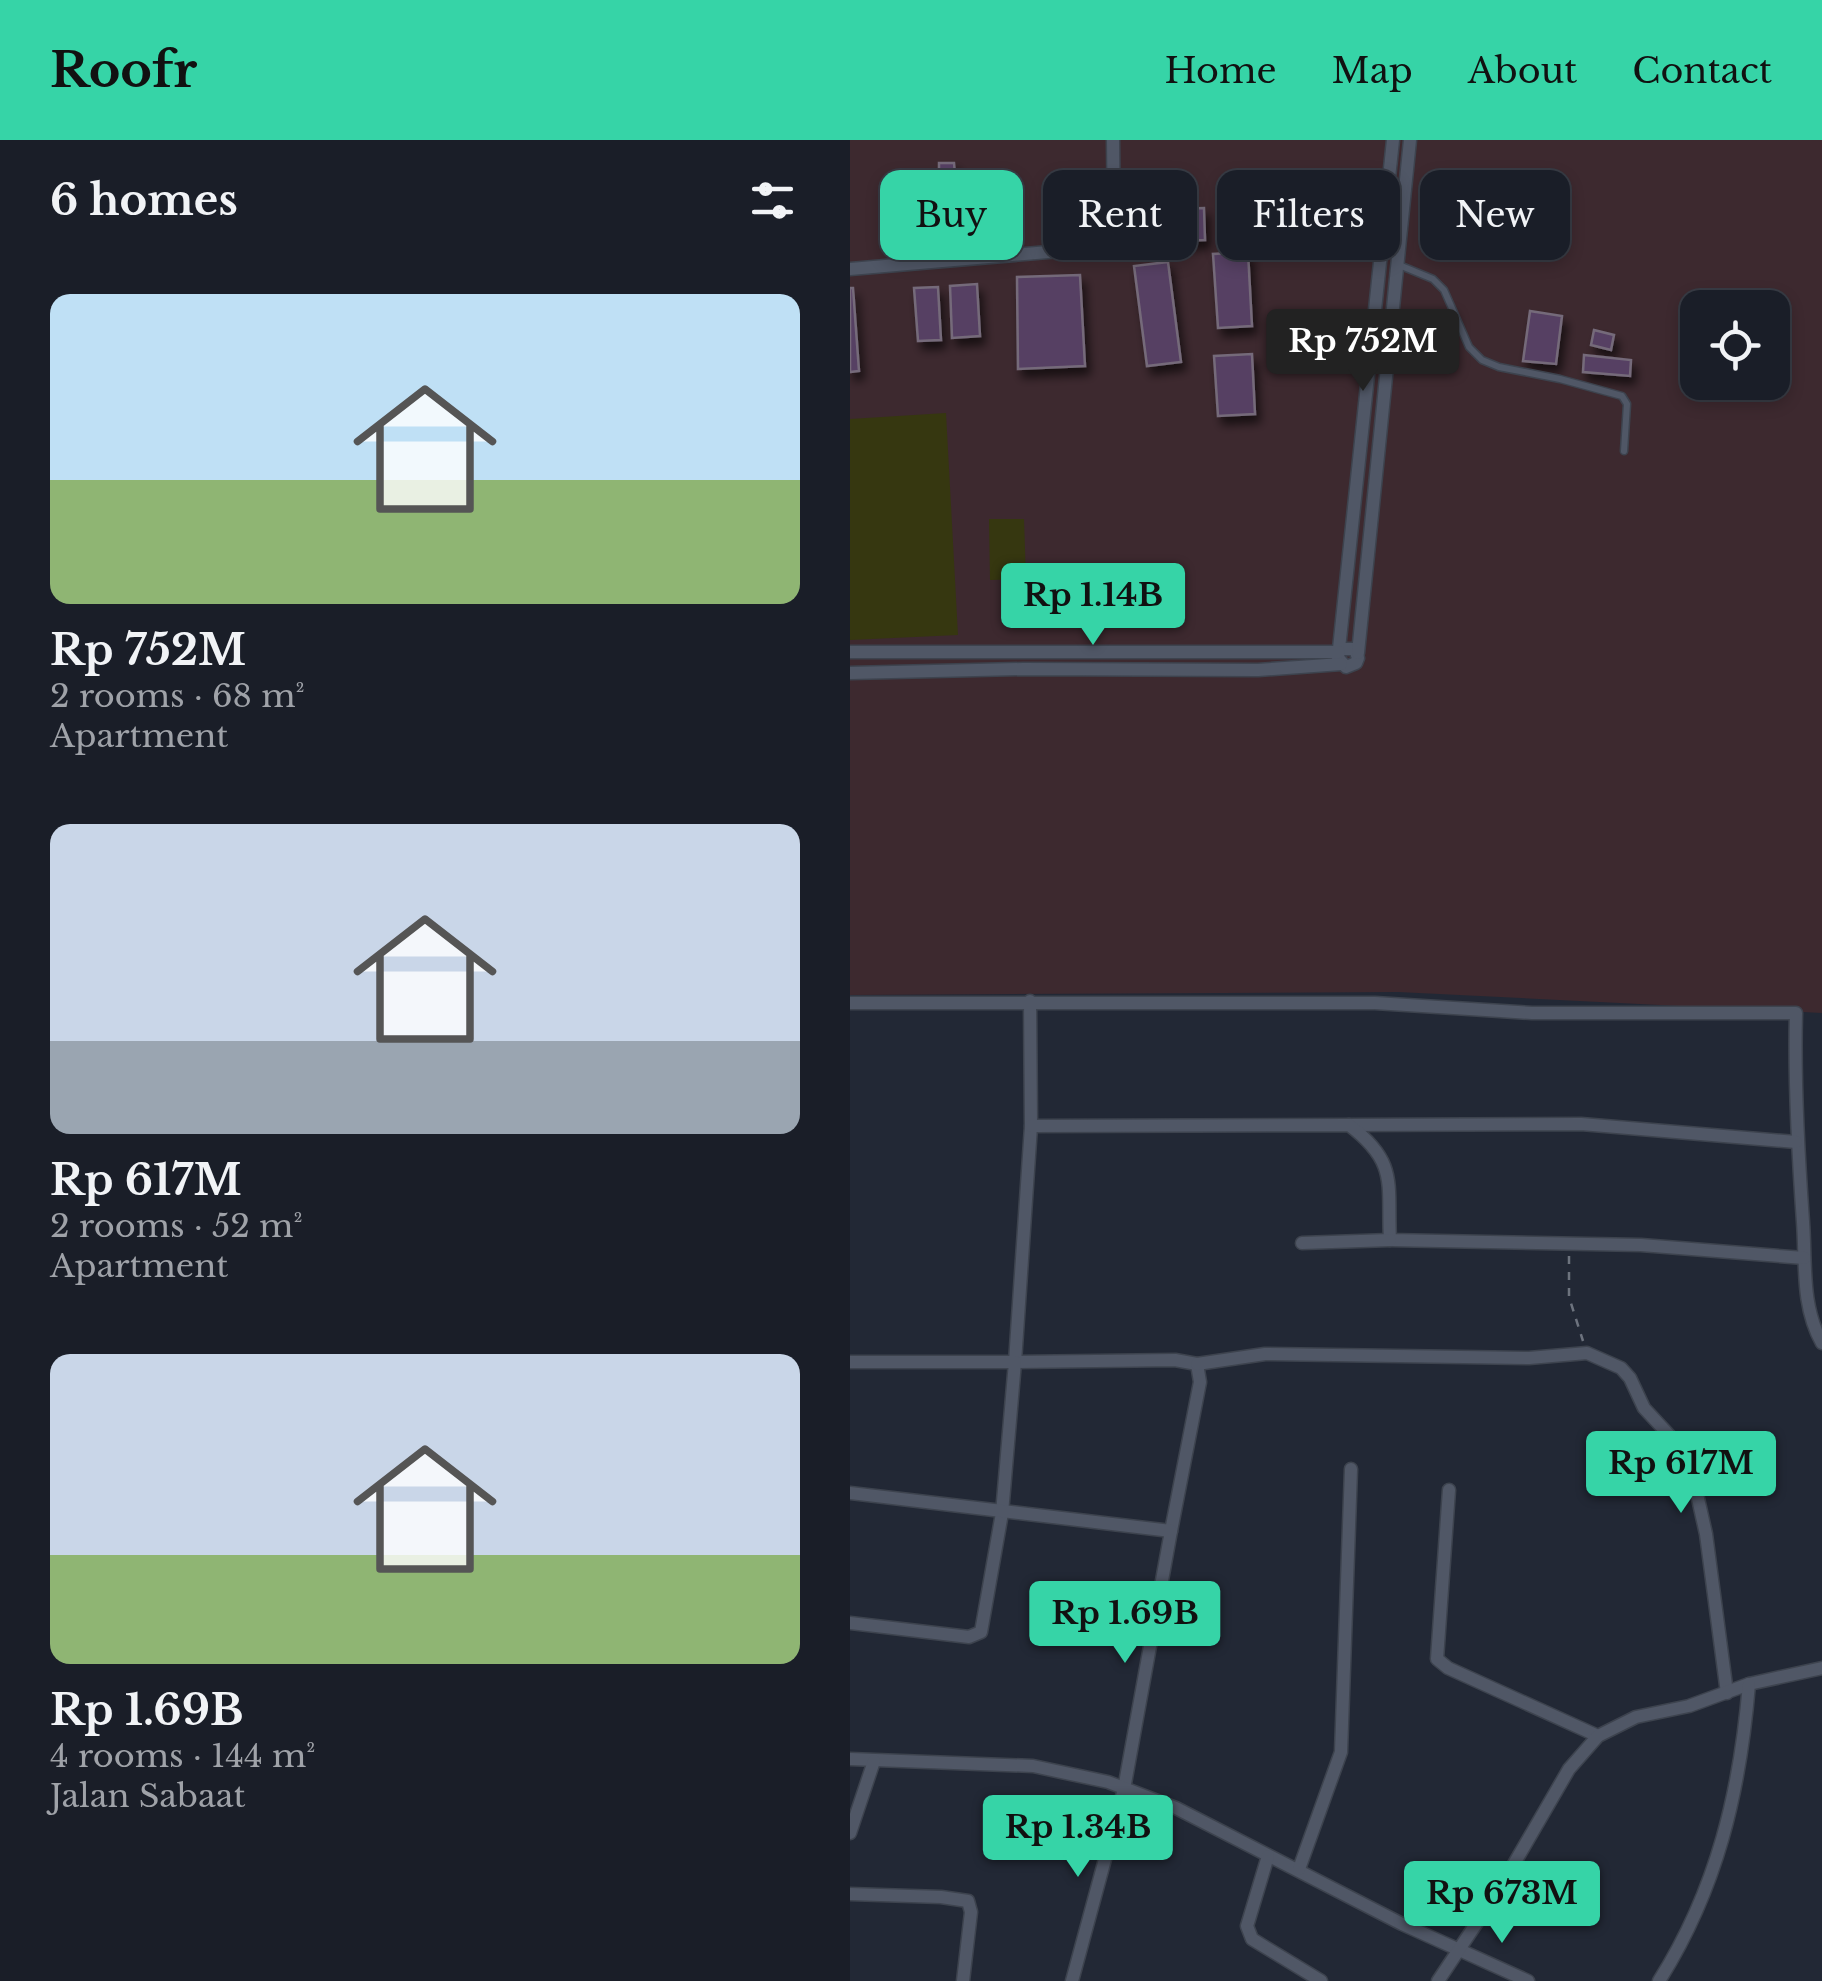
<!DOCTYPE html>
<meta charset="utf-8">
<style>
:root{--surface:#1a1e28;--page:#272b34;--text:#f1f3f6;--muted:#9fa2a8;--line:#383c45;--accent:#36d4a7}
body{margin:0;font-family:"Libre Baskerville",serif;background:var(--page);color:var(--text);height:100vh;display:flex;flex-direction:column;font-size:38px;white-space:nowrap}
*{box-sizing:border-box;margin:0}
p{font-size:32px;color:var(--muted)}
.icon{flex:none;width:55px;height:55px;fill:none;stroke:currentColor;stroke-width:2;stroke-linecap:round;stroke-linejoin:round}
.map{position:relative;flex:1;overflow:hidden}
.side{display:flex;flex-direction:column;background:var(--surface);width:850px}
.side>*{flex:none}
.guide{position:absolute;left:30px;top:30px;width:790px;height:90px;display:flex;gap:20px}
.buttons{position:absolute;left:830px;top:150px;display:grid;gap:20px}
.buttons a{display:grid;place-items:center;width:110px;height:110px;border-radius:20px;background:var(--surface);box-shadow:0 5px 15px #0003,0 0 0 2px var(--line);font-size:50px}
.price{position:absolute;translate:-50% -85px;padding:0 22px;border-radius:10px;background:var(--accent);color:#111;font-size:32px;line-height:65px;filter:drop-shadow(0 2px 5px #0008)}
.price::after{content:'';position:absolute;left:50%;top:60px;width:30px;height:22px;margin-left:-15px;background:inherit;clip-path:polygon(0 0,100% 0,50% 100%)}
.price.active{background:#222;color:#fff}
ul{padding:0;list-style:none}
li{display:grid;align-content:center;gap:20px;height:530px;padding:0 50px}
li span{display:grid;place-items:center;height:310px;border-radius:20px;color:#555}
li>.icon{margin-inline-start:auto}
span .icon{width:180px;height:180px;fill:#fffc;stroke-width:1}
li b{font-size:42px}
h2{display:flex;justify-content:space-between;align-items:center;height:120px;padding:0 50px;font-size:42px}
.pill{padding:0 35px;border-radius:20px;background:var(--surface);box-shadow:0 5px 15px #0003,0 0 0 2px var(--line);font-size:35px;line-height:90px}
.pill.active{background:var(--accent);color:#111}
header{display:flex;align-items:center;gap:60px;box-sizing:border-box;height:140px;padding:0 50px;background:var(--accent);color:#111}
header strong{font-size:48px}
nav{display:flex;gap:55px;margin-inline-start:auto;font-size:35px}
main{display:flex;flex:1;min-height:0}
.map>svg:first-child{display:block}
.education{fill:#3d292f;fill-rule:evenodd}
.green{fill:#363710}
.building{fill:#574064;stroke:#756b7a;stroke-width:2.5;filter:url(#shadow)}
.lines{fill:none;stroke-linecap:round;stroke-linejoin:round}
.lane-casing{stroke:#3d434e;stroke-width:9}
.street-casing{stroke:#3d434e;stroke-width:15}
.path{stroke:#6d737e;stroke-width:2.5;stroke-dasharray:8 8;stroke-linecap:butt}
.lane{stroke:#505766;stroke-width:6}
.street{stroke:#505766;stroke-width:12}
</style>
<header>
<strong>Roofr</strong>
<nav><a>Home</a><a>Map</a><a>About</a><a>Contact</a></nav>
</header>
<main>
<section class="side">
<h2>6 homes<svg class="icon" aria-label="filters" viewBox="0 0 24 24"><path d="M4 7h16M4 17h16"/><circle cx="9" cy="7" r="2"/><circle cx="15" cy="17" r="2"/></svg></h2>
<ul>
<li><span style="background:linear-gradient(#bfe0f5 60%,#8fb573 0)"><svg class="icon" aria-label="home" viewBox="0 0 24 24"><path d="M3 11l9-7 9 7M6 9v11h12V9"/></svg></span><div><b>Rp 752M</b><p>2 rooms · 68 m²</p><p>Apartment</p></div></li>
<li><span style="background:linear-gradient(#c9d6e8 70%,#9aa5b1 0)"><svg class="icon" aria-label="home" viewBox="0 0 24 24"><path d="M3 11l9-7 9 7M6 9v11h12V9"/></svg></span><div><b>Rp 617M</b><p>2 rooms · 52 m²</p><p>Apartment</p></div></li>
<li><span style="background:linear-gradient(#c9d6e8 65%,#8fb573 0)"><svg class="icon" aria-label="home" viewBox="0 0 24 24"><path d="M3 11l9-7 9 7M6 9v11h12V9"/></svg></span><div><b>Rp 1.69B</b><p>4 rooms · 144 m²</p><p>Jalan Sabaat</p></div></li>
</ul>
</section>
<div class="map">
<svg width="972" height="1841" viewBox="0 0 972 1841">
<defs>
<filter id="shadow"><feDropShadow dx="4.5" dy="8" stdDeviation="5" flood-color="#0009"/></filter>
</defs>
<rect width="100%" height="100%" fill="#222835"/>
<path class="education" d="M0 0H972V873L548 852 0 855ZM848 168H922V242H848Z"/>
<g class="green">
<polygon points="96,273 108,495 0,500 0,279"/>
<polygon points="139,379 174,379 176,439 140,440"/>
</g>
<g class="building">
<polygon points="89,23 104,23 105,34 89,35"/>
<polygon points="110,54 112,76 92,78 90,55"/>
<polygon points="354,68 355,100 296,102 294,70"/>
<polygon points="110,85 111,98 65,101 64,88"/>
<polygon points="398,112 402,186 368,188 363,114"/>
<polygon points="318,122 331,222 297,226 284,126"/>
<polygon points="230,135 235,226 168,229 167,137"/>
<polygon points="127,144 130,196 102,198 100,146"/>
<polygon points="88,147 91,200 68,201 64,148"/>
<polygon points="0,148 3,148 9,231 0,232"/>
<polygon points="680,171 712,176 706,224 673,221"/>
<polygon points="744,190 764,195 761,210 741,205"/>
<polygon points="402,214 405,274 368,276 364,216"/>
<polygon points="734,215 781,220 780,236 733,232"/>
</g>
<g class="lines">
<defs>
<polyline id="lane" points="549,125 583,139 594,150 619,207 632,220 649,227 710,239 772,256 777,264 774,311"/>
<g id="street">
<polyline points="0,129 245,108 257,102 264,90 263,0"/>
<polyline points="491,509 505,509 508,518 506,523 496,527 488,518 543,0"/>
<polyline points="0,512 489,512"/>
<polyline points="508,513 560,0"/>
<polyline points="0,533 173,529 408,530 491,524"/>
<polyline points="180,861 181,986 165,1222 325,1220 347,1224 350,1242 321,1391"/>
<path d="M0 863H525L682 873H946C944 943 948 1012 953 1082 956 1123 951 1166 972 1203"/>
<polyline points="499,985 731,984 946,1002"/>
<path d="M181 986 499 985C549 1023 537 1044 540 1100L791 1105 954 1118"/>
<polyline points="452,1103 540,1100"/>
<polyline points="0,1222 165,1222 152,1373 131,1492 119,1497 0,1483"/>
<polyline points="347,1224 415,1214 679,1218 737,1213 771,1228 780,1238 794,1268 833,1310 842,1332 856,1394 877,1553"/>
<polyline points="599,1350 587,1519 598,1528 748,1596"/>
<polyline points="0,1353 321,1391 274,1649 222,1841"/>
<polyline points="0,1619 183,1626 258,1642 326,1668 552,1784 678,1841"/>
<polyline points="0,1693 24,1621"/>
<polyline points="418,1716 397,1786 402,1799 471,1841"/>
<polyline points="449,1729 491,1612 501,1329"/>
<polyline points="0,1754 91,1757 118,1761 121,1772 113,1841"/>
<polyline points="588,1841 650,1748 719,1629 748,1596 786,1577 839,1566 899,1544 972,1528"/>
<path d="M809 1841C867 1749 890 1652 899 1544"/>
</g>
</defs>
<use href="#lane" class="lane-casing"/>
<use href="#street" class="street-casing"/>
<polyline class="path" points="719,1116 719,1157 733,1201"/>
<use href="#lane" class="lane"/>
<use href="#street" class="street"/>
</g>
</svg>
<div class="buttons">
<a><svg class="icon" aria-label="locate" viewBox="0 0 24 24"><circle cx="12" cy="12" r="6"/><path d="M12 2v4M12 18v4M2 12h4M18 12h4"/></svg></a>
</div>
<b class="price active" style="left:513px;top:254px">Rp 752M</b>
<b class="price" style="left:243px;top:508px">Rp 1.14B</b>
<b class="price" style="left:831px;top:1376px">Rp 617M</b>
<b class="price" style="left:275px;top:1526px">Rp 1.69B</b>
<b class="price" style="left:228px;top:1740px">Rp 1.34B</b>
<b class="price" style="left:652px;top:1806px">Rp 673M</b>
<div class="guide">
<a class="pill active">Buy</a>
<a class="pill">Rent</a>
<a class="pill">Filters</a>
<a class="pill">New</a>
</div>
</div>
</main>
